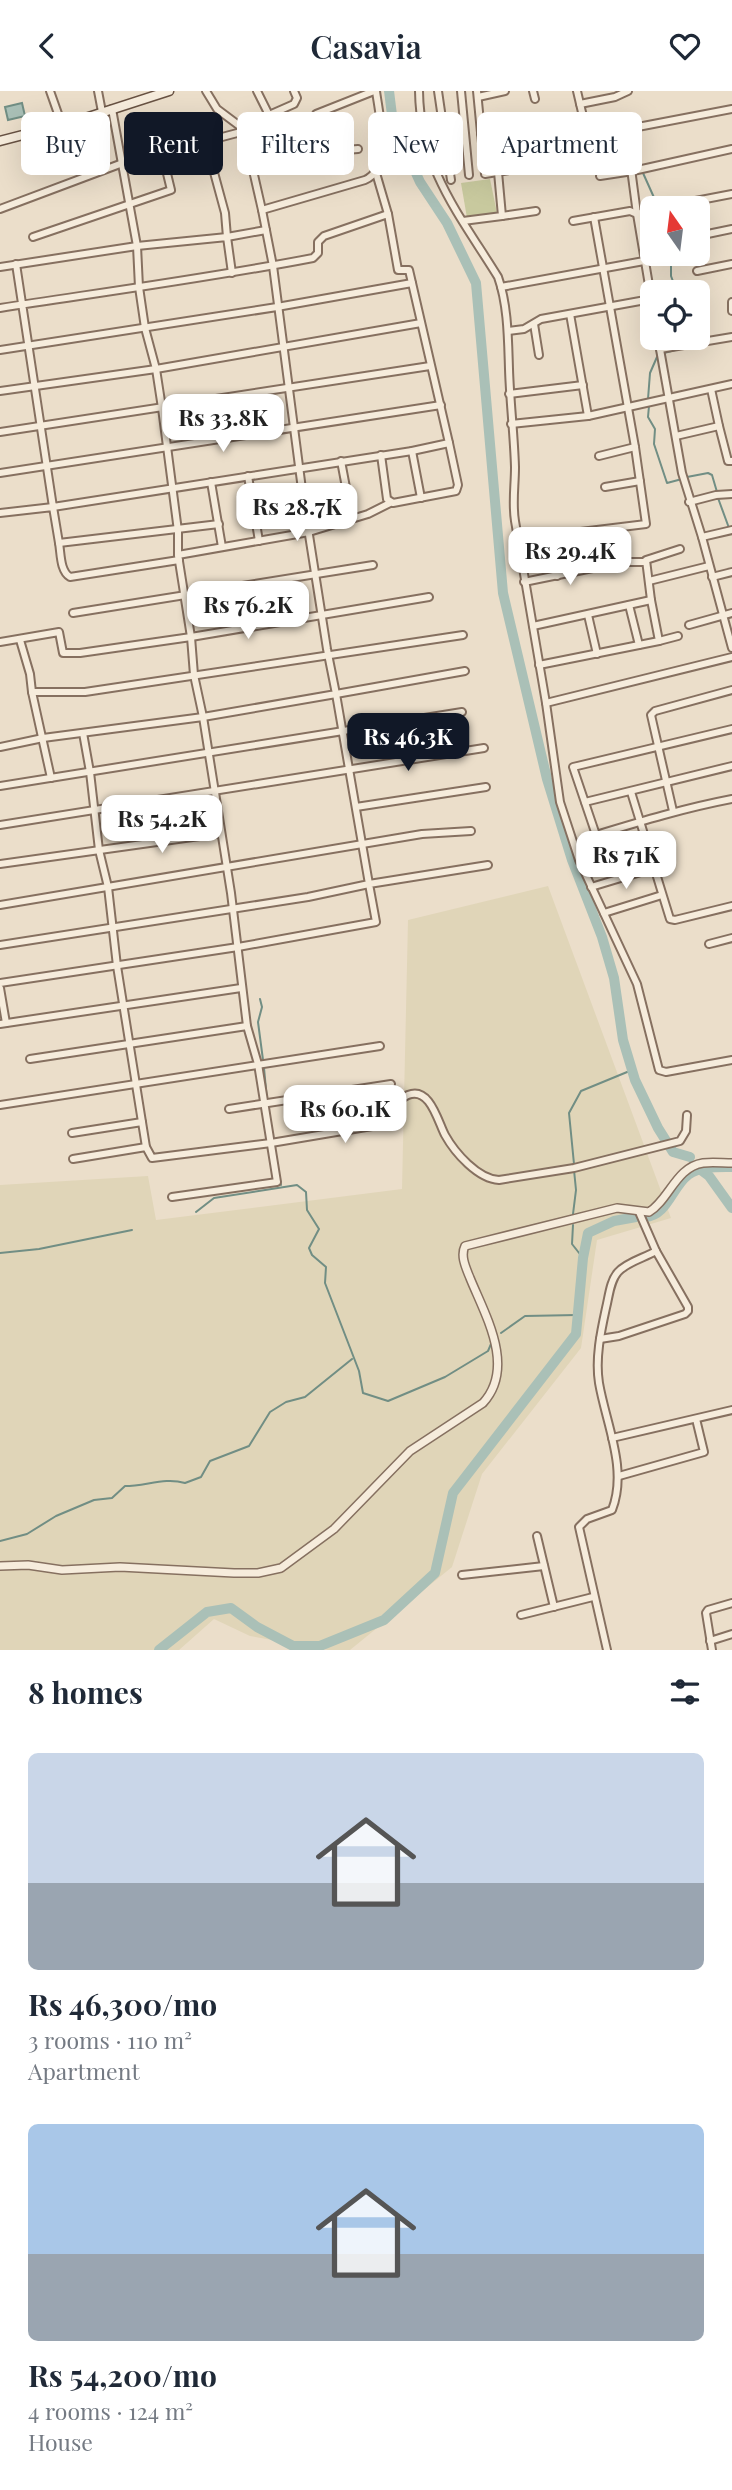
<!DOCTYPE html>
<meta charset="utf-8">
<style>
:root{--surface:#fff;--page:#f6f6f7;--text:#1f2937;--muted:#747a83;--accent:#111827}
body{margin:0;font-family:"Playfair Display",serif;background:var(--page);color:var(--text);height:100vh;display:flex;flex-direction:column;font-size:26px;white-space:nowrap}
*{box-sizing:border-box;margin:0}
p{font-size:23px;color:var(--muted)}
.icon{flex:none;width:38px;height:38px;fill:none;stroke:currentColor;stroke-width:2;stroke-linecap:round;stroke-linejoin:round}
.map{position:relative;height:1559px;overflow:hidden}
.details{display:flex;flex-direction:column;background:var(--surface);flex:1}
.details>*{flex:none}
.top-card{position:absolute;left:21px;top:21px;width:691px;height:63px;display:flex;gap:14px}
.needle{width:46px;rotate:346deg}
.fabs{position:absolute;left:640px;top:105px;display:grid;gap:14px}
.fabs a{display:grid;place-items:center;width:70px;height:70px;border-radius:10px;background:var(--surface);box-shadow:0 7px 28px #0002;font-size:35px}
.price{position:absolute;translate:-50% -60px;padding:0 16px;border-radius:14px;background:#fff;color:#222;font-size:23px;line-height:46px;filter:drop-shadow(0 2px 4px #0008)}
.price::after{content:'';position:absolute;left:50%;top:42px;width:21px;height:16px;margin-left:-10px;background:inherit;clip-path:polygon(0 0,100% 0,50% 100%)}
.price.current{background:var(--accent);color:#fff}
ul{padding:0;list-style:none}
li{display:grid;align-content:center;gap:14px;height:371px;padding:0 28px}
li span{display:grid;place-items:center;height:217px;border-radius:10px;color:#555}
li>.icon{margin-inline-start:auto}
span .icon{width:126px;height:126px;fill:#fffc;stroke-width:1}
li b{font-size:30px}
h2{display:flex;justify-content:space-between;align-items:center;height:84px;padding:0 28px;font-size:30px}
.tag{padding:0 24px;border-radius:10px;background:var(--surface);box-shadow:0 7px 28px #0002;font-size:24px;line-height:63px}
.tag.current{background:var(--accent);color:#fff}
header{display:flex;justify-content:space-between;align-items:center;height:91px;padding:0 28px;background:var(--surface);font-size:32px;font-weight:600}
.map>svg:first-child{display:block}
.farmland{fill:#e0d5b8}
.green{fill:#c8c99e}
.water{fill:#aac0b7;stroke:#718e84;stroke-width:2}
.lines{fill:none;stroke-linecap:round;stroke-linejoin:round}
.stream{stroke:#718e84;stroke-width:2}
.river{stroke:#aac0b7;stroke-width:10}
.minor-casing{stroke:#867060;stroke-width:10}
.tertiary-casing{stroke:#867060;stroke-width:10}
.secondary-casing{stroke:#685243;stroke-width:11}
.minor{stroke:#f6ecdc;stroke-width:6}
.tertiary{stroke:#f6ecdc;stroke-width:7}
.secondary{stroke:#f6ecdc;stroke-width:8}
</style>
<header><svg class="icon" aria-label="back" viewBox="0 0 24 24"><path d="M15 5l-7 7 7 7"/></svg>Casavia<svg class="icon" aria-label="heart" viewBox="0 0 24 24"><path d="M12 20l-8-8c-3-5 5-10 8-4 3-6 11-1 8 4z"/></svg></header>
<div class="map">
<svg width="732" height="1559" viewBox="0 0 732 1559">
<rect width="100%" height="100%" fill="#ebdeca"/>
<polygon class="farmland" points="548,795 671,1127 597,1149 581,1257 482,1383 452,1476 350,1559 328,1559 250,1545 214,1528 179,1559 0,1559 0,1094 148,1085 156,1129 402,1098 408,829"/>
<polygon class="green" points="490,88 497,122 467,127 461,92"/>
<polygon class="water" points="22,12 25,25 8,29 5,16"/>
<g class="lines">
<g class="stream">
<polyline points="635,44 638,74"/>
<polyline points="643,82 656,111"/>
<polyline points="665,163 671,174 671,185 677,201"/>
<polyline points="664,262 679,258"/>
<polyline points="648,308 650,282 657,266"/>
<polyline points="649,315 648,326 655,338 654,353 667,392 682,388"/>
<polyline points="687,386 708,382 712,384 717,401"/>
<polyline points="718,407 729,437"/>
<polyline points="260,908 262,916 258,931 263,969"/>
<polyline points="264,977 267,1009"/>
<polyline points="574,1073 569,1022 581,1000 632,979"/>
<polyline points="278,1079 281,1094"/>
<polyline points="196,1121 214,1107 297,1094 306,1101 307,1119 319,1138 309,1157 312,1164 326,1176 325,1192 359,1280 363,1302 388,1310 445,1286 488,1260 491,1253"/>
<polyline points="573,1123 576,1099 574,1079"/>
<polyline points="573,1134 572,1153 583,1167"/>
<polyline points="0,1162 39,1158 132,1139"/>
<polyline points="501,1242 525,1225 577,1224"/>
<path d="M0 1450 27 1443 56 1425 94 1409 112 1407 125 1395C146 1395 165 1386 185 1392L201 1386 210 1370 249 1355 270 1321 286 1311 305 1306 352 1268"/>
</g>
<g class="river">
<polyline points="389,0 393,32 420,91 447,132 476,192 503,502 547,688 572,769 602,846 614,887 623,949 635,989 658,1037 673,1061 690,1066"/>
<polyline points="701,1079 709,1085 732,1117"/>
<path d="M645 1126C667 1125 672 1096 688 1084 701 1075 717 1076 732 1076"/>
<polyline points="159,1559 207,1521 231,1517 257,1536 293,1555 320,1555 384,1529 435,1482 453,1402 576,1243 583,1167 588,1142 614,1130 636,1126"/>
</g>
<defs>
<g id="minor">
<polyline points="50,0 62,34"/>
<polyline points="98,0 102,21"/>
<polyline points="257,0 269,24 294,13 297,7 294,0"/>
<path d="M419 0C420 77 459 123 498 186 508 214 508 248 509 278 510 311 514 343 515 376 515 395 512 412 515 430L546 612 560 711 579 769 637 893 659 979 666 981 732 969"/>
<polyline points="438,0 451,89"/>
<polyline points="461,0 469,84"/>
<polyline points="477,0 485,83 552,72"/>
<polyline points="533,0 535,8"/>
<polyline points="577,0 585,34 589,42 596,44 732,18"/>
<polyline points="478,6 505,0"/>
<polyline points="580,13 615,6 628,0"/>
<polyline points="112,18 137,155 139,196 145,237 156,278 162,317 178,440 178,464 191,546 194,584 203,626 231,802 247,935 258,973 277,1091 172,1106"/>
<polyline points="241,36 287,65 291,65 323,51 315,29 316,23 374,0"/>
<polyline points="626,40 637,123 653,218"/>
<polyline points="481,43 543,36"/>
<polyline points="422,44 443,41"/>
<polyline points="323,51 334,60 358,58"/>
<polyline points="206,52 225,122 227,146 266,139"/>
<polyline points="376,82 388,123"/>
<polyline points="600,85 633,80 732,58"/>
<polyline points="659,117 732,103"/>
<polyline points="0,118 120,73 241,41"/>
<path d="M262 119 365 89C393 77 379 24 376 0"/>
<polyline points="502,125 536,120"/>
<polyline points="463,130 502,125 498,81"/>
<polyline points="573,130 630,120 637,123 653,119"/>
<polyline points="698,145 732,138"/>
<polyline points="33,146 171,99 162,62"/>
<polyline points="0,176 137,155 227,146 232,182"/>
<polyline points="697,180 732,173"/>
<polyline points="501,196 644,170"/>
<polyline points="732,211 732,220"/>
<path d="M0 217C104 201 209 187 313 167L318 162V151L324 145 388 123 398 179H409L449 352 412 360 53 416C40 335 29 254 16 173"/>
<polyline points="570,223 588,325 732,293"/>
<polyline points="534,233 539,264"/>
<polyline points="508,240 524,238 541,228 651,208"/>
<polyline points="658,247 682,382 702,446 732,557"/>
<polyline points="660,258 732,246"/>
<polyline points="0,259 277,216 412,192"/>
<polyline points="0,300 156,278 421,232"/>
<polyline points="509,303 583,294"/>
<polyline points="511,333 588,325"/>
<polyline points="719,335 728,370 732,370"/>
<polyline points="0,341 430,275"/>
<polyline points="676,345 719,335 711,298"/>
<polyline points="412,360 421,407"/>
<polyline points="381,364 387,408 393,412 456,400 458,394 449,352"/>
<polyline points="599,365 635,356"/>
<polyline points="341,370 352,428"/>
<polyline points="0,382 441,314"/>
<polyline points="248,385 259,450"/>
<polyline points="211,391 222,456"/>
<polyline points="605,396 640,390"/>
<polyline points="689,411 716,404 732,403"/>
<polyline points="253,412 303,406"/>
<polyline points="0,422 53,416 59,452 219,433"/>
<polyline points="702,446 732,439"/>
<path d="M59 452C61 463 60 480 70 486L179 469"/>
<polyline points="178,464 309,441 368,423 390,412"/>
<polyline points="557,485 554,451 556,444 646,433 635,356 594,126"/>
<polyline points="712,486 732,481"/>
<polyline points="649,490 709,475"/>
<polyline points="524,491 622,471 646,471"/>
<polyline points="629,514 639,554"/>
<polyline points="73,522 373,474"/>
<polyline points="588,524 597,563"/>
<polyline points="689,534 732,522"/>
<polyline points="533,535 651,509"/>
<polyline points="20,549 30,583 32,601 51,687"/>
<polyline points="659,550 678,545"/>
<polyline points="0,551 59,541 63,562 80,562 191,546 429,506"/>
<polyline points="539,574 659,550 651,509 646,469 680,458"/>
<polyline points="32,601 85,601 463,544"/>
<polyline points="546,612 732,566"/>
<path d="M732 638 573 676 596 744C642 730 685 717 732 708"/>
<path d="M83 642 90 681 99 759 108 796 117 875 146 1056 152 1067 271 1052 384 1033C392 1024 395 1009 408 1004 430 995 438 1031 445 1044 455 1062 478 1088 499 1089L574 1077 680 1050 686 1040 687 1024"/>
<polyline points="0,656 43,647 203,626 336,603 327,558 303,406 273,175 262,119 247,53 241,36 217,18 206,0"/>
<polyline points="0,695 462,621"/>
<polyline points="631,701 670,828 675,829 732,815"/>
<polyline points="585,711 732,675"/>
<polyline points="356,716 486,696"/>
<polyline points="673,720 651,624 655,620 732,599"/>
<polyline points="0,734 484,657"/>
<polyline points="596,764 645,751"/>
<polyline points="0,773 221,742"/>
<polyline points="591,796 654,777"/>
<polyline points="0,814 422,743 471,740"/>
<polyline points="604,822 662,804"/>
<polyline points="709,853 732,847"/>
<polyline points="0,854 308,806 369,793 336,603 465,580"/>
<polyline points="0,892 238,856 376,831 369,793 488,774"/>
<polyline points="0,897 6,932"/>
<polyline points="0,933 241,897"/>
<polyline points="30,968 247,935"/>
<polyline points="0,1014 380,955"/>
<polyline points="229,1018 391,993"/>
<polyline points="72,1042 142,1031"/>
<polyline points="73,1068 146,1056"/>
<polyline points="600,1248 619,1245 685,1223 688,1220 688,1216 656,1160"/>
<polyline points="612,1347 732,1319"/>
<polyline points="619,1385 704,1361 696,1328"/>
<polyline points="537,1445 554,1516"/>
<polyline points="462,1484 544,1475"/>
<polyline points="521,1524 593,1506"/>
<polyline points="710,1550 732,1543"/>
<path d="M607 1559 579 1436 587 1428 612 1419C628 1378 606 1333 599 1292 595 1267 601 1240 606 1217 609 1205 610 1190 618 1181 627 1171 644 1167 656 1160L639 1121"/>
<polyline points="712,1559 706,1522 708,1519 732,1512"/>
</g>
<path id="tertiary" d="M0 1475 28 1474 62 1479 120 1476 234 1482H258L281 1477 334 1438 410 1360 483 1312C516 1276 485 1224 470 1187 466 1177 460 1165 465 1155L617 1117 649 1121C669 1109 676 1076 703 1072 712 1071 723 1072 732 1072"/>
<polyline id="secondary" points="0,50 73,31 169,0"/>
</defs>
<use href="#minor" class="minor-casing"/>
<use href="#tertiary" class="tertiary-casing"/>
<use href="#secondary" class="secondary-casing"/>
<use href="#minor" class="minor"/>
<use href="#tertiary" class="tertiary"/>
<use href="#secondary" class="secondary"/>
</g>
</svg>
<div class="fabs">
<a><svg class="needle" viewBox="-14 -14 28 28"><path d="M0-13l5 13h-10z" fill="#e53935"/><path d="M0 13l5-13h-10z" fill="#747a83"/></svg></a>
<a><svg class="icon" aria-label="locate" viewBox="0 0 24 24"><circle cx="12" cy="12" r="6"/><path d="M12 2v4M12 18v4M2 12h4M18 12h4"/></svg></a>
</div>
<b class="price" style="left:223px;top:363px">Rs 33.8K</b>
<b class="price" style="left:297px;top:452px">Rs 28.7K</b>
<b class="price" style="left:570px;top:496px">Rs 29.4K</b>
<b class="price" style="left:248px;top:550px">Rs 76.2K</b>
<b class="price current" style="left:408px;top:682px">Rs 46.3K</b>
<b class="price" style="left:162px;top:764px">Rs 54.2K</b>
<b class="price" style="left:626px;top:800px">Rs 71K</b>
<b class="price" style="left:345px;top:1054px">Rs 60.1K</b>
<div class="top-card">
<a class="tag">Buy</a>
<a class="tag current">Rent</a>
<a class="tag">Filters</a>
<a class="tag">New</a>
<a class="tag">Apartment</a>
</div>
</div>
<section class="details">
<h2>8 homes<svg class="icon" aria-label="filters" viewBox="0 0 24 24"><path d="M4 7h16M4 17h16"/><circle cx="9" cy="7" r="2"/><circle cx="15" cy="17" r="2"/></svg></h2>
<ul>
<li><span style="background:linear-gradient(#c9d6e8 60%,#9aa5b1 0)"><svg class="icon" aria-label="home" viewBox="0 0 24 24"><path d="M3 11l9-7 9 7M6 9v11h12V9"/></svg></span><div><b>Rs 46,300/mo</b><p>3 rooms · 110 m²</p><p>Apartment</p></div></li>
<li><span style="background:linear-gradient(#a9c7e8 60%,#9aa5b1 0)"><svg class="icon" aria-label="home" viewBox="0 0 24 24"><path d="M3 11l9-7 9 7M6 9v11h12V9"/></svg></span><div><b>Rs 54,200/mo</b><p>4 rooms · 124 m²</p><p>House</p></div></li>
</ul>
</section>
